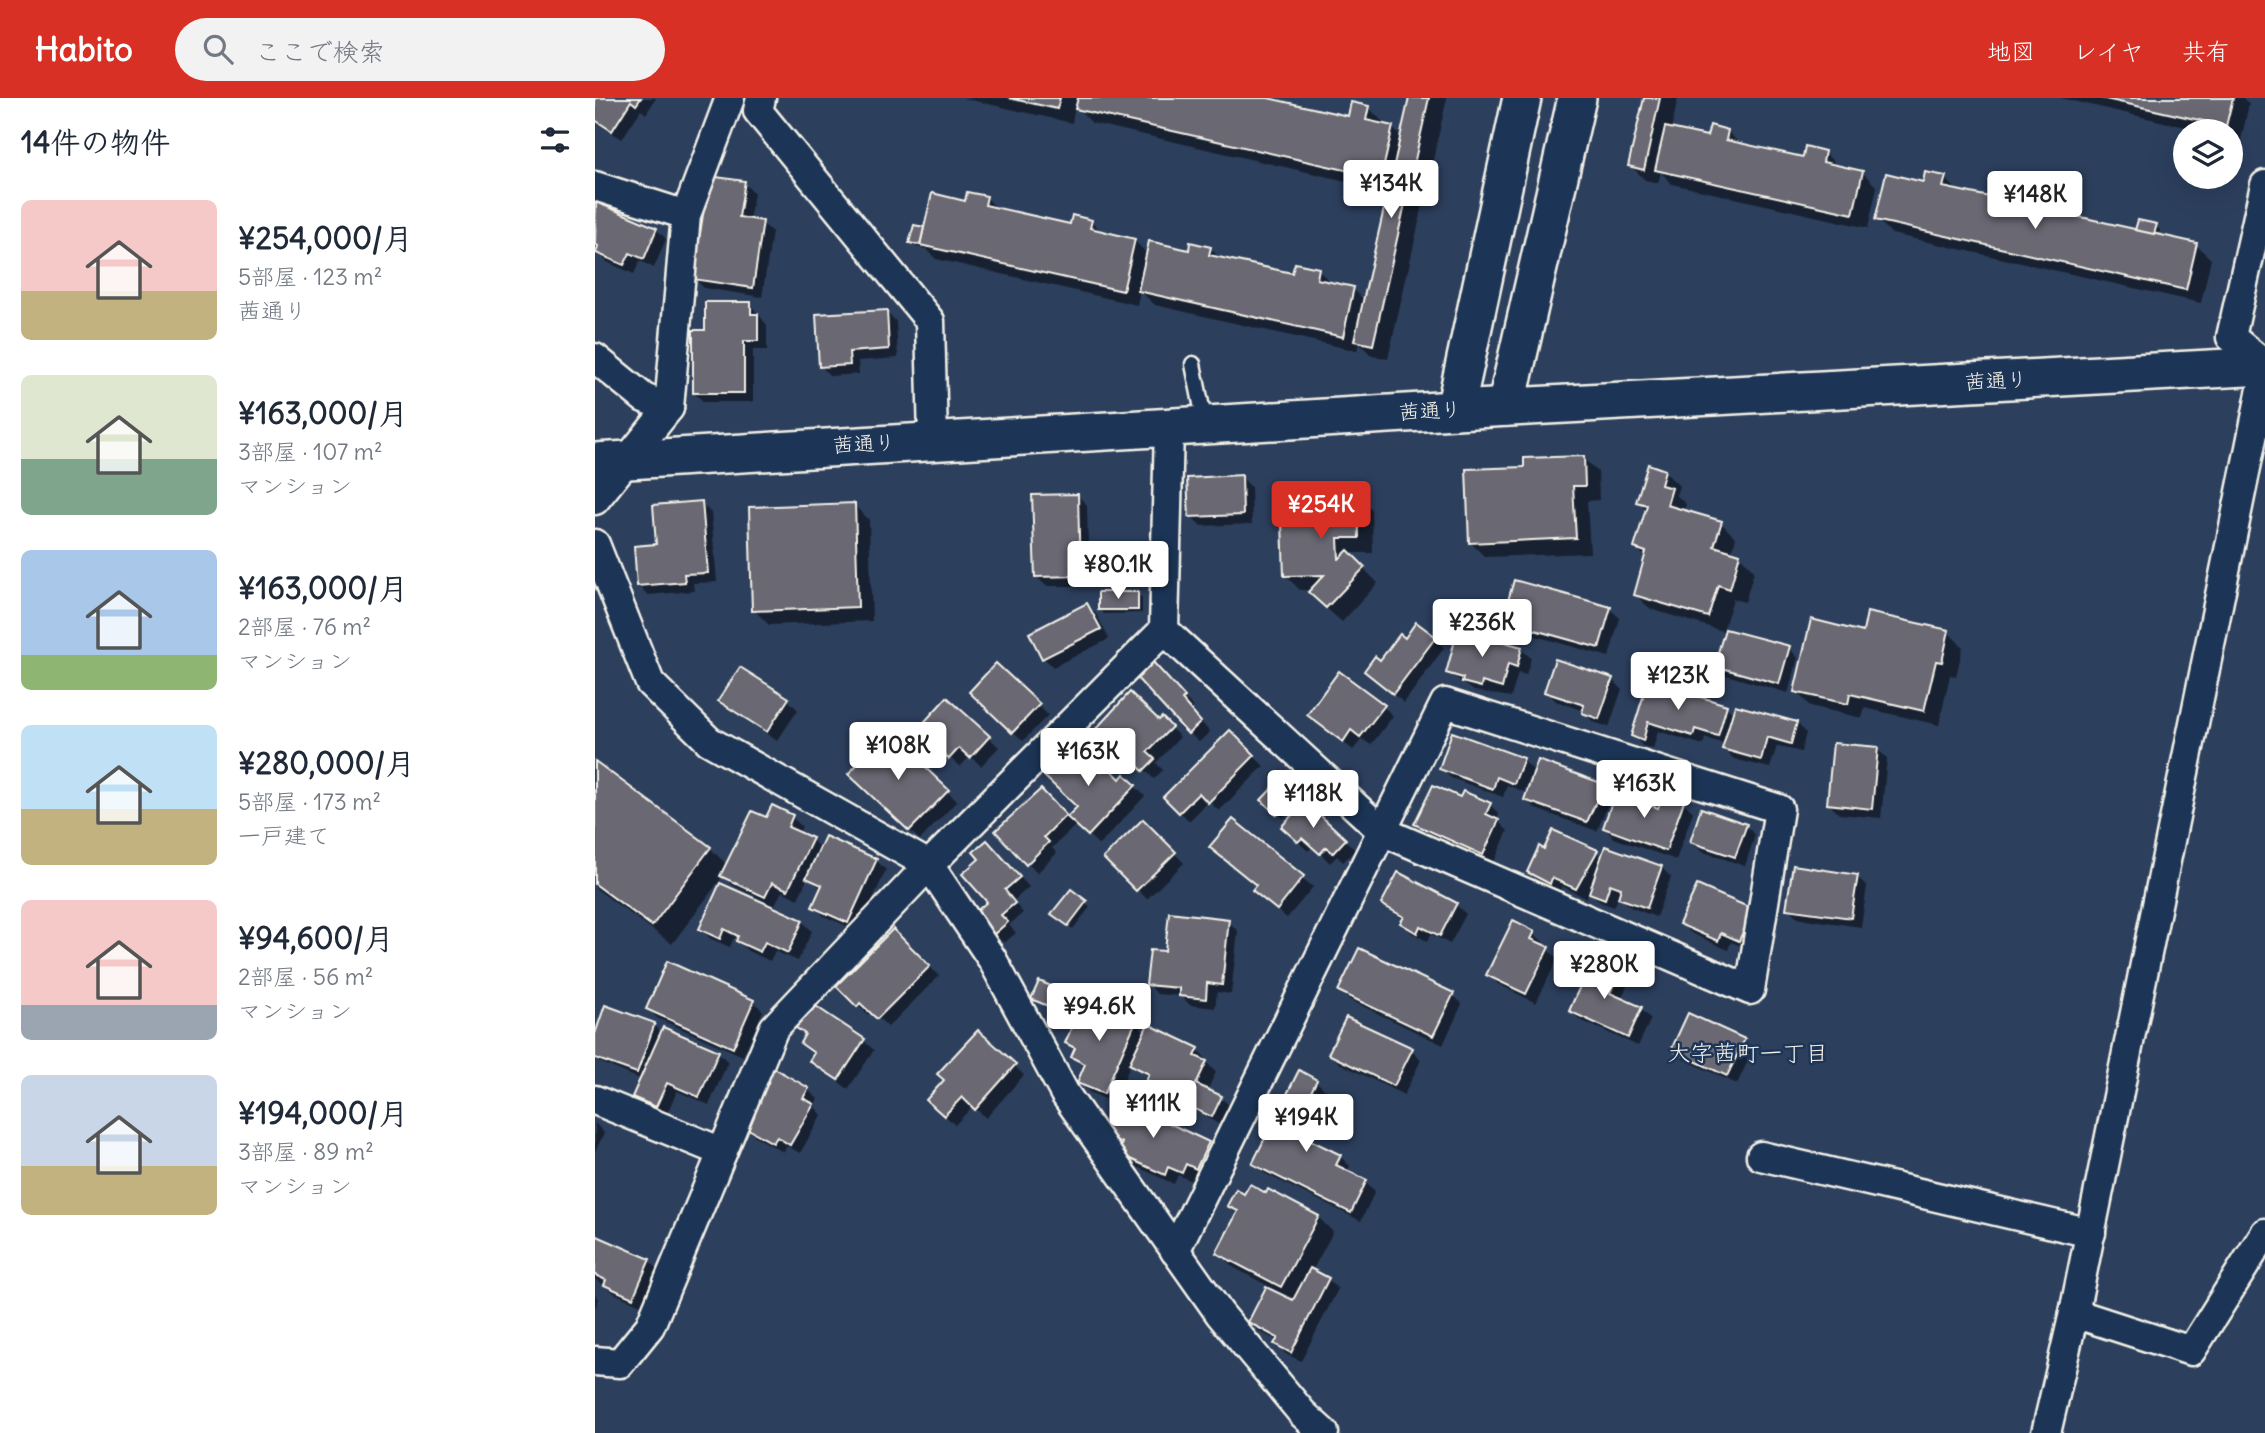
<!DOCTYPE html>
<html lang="ja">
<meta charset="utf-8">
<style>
:root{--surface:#fff;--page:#f2f2f3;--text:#1f2937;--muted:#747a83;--accent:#d93025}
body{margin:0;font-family:Delius,"Klee One",sans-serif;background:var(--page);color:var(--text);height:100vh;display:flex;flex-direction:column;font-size:26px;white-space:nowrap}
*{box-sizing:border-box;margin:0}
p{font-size:23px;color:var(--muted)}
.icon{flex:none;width:38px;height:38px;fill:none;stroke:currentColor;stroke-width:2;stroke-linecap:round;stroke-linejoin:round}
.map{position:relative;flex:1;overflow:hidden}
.side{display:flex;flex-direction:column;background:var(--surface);width:595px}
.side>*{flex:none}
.fabs{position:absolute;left:1578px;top:21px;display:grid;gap:14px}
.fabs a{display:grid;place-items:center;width:70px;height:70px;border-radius:50%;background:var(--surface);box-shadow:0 7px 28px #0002;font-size:35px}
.price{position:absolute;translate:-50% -60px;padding:0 16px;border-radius:7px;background:#fff;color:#222;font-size:23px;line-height:46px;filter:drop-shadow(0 2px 4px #0008)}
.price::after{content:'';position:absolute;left:50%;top:42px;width:21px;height:16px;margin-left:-10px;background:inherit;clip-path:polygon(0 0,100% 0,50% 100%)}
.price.current{background:var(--accent);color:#fff}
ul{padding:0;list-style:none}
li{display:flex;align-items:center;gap:21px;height:175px;padding:0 21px}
li span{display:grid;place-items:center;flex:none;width:196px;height:140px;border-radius:10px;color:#555}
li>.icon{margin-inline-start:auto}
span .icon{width:84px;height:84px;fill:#fffc;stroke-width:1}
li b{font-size:30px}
h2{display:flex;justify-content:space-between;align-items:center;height:84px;padding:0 21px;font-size:30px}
header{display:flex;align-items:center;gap:42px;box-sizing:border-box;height:98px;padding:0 35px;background:var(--accent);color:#fff}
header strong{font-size:33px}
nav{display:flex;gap:38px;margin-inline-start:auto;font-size:24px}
.search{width:490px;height:63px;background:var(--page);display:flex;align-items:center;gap:18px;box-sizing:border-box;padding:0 24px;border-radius:38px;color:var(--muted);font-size:26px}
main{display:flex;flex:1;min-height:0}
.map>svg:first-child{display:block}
.shadow{fill:#0007}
.building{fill:#696873;stroke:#f4f1e8;stroke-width:2}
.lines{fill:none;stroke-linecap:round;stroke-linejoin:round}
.service-casing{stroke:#f4f1e8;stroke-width:19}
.minor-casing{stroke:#f4f1e8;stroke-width:33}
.tertiary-casing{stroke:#f4f1e8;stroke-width:42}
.service{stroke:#1d3557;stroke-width:14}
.minor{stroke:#1d3557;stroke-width:28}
.tertiary{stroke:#1d3557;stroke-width:37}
.labels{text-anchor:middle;stroke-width:5;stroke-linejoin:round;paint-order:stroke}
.street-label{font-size:21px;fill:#f4f1e8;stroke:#1d3557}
.neighbourhood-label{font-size:23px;fill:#f4f1e8;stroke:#1d3557}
</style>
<header>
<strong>Habito</strong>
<div class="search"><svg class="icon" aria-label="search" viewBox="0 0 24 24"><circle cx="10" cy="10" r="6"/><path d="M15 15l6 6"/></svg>ここで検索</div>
<nav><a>地図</a><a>レイヤ</a><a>共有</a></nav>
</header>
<main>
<section class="side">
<h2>14件の物件<svg class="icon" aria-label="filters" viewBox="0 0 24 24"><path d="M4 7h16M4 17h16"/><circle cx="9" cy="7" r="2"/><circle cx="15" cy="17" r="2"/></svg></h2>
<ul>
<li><span style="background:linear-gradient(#f6c9c9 65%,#c2b280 0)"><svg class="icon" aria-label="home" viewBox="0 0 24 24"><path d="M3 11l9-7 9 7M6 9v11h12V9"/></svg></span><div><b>¥254,000/月</b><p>5部屋 · 123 m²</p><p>茜通り</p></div></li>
<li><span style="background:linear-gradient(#dfe7d0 60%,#7fa58c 0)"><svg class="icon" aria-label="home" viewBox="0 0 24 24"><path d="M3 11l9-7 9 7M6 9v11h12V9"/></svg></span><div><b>¥163,000/月</b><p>3部屋 · 107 m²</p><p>マンション</p></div></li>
<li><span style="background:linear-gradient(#a9c7e8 75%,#8fb573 0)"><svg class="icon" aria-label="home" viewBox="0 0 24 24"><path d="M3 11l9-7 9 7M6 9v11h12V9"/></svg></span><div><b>¥163,000/月</b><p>2部屋 · 76 m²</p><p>マンション</p></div></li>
<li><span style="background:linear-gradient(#bfe0f5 60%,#c2b280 0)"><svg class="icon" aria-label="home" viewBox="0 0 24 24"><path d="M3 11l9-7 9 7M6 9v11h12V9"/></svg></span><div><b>¥280,000/月</b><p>5部屋 · 173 m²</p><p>一戸建て</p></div></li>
<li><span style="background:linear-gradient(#f6c9c9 75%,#9aa5b1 0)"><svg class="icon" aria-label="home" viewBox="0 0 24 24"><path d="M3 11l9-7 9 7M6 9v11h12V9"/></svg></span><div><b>¥94,600/月</b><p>2部屋 · 56 m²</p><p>マンション</p></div></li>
<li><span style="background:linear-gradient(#c9d6e8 65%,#c2b280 0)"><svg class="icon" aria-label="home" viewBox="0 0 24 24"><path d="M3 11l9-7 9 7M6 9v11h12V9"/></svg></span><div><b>¥194,000/月</b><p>3部屋 · 89 m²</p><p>マンション</p></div></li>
</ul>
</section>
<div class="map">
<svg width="1670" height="1335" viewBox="0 0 1670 1335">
<rect width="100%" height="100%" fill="#2c3f5d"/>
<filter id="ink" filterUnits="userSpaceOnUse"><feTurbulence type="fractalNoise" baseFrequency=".0143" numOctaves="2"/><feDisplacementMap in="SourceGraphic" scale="14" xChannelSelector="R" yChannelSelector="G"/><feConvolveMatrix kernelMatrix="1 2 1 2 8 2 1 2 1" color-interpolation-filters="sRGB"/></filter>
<g filter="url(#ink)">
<g class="shadow">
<polygon points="0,0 61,0 51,16 46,12 27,41 0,24"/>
<polygon points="367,0 684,0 686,5 754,20 773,9 788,24 787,27 797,30 807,39 816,0 852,0 793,261 776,257 764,245 762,253 560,207 545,193 542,207 341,161 331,151 321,149 316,144 320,129 330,131 372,105 391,99 403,112 476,128 496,123 508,135 539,142 553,157 615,150 626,161 699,177 723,172 737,186 758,191 770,203 795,93 497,25 480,8 477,25"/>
<polygon points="1051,0 1083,0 1076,32 1114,40 1132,33 1146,47 1209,61 1229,54 1245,70 1267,74 1282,89 1273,130 1077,86 1066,74 1063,85 1050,82 1035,67"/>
<polygon points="1465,0 1648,0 1654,6 1646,42 1636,40 1636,33 1608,33"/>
<polygon points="1350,80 1364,94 1442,111 1460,106 1472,118 1542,133 1561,128 1565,132 1564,138 1601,147 1616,161 1606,205 1297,136 1282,121"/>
<polygon points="149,85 159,95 154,123 167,125 177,134 167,199 109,190 100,181"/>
<polygon points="2,106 61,131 71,141 59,170 45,163 39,176 12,164 3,154 0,150"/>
<polygon points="155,206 172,227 172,252 158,252 158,304 109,304 99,295 112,234"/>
<polygon points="291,214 301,223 303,260 263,263 264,276 235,278 226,268"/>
<polygon points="988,360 1003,374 1004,402 992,403 995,455 890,459 875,444"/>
<polygon points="1069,373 1084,388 1081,397 1091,406 1088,414 1126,425 1141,440 1136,455 1145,458 1159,473 1150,504 1138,501 1128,532 1194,550 1203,560 1193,595 1131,577 1121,567 1131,534 1055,511 1040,496 1051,460 1040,449 1052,412 1043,403"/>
<polygon points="646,379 656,389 657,426 606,428 596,418"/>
<polygon points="482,397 492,407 494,488 451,488 441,478"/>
<polygon points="762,397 777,412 778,455 757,455 757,459 783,485 747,524 730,509 718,492 705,492 690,477"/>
<polygon points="106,405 116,415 122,484 98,485 99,493 53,497 43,487 63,448"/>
<polygon points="259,407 274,422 277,523 174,527 159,512"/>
<polygon points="542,496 547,500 547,515 509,516 505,511"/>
<polygon points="492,507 502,517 514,541 458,569 449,560"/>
<polygon points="1015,511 1025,520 1014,559 919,532 909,522"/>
<polygon points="1353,534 1368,549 1361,578 1355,577 1344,627 1270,610 1267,620 1215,608 1201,593 1269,536"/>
<polygon points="840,540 849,550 809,605 771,573 810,542"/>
<polygon points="926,551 936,560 931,577 923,575 916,599 879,593 853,574"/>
<polygon points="401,567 453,617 428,643 377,594"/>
<polygon points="568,576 598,609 595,612 615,634 604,644 594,635"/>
<polygon points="1017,581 1027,591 1014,629 998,624 989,613 961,603 951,593"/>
<polygon points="1055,585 1131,609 1139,616 1202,625 1211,635 1206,654 1182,648 1175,670 1139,661 1129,651 1130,646 1110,640 1108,647 1063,633 1058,651 1048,648 1038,638"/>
<polygon points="352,601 404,649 386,668 375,658 365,669 334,641"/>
<polygon points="193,602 203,612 182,643 126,603"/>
<polygon points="788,608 798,618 776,647 767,641 758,652 714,617"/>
<polygon points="567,622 585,639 561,665 568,672 559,681 532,655 528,659 510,643"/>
<polygon points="635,635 669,668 624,713 614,703 594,723 571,699"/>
<polygon points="293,637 362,703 325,742 265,685"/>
<polygon points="1282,651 1292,660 1286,720 1244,716 1234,706"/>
<polygon points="928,662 938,672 929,694 912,687 908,699 856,680 846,670"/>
<polygon points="0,665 115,750 132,767 172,722 197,719 207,729 203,735 217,742 226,751 281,762 291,772 263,833 229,818 219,808 227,791 213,779 203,801 187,793 178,810 207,823 217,833 203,863 180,853 175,863 153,853 139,840 135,849 116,841 106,831 174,805 137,787 128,778 77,846 0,790"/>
<polygon points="529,678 550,698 504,747 482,726 457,750 462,755 442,775 402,733 446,693 473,721 484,709"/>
<polygon points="688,682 707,700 688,720 669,702"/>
<polygon points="1008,687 1017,697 1002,733 941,711 931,702"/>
<polygon points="866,701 895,707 904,716 902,722 913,733 898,766 831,735 822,726"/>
<polygon points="1088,704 1098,714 1081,762 1019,740 1010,730"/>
<polygon points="548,723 589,765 552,801 510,760"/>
<polygon points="638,723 718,789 692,820 669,802 662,788 616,749"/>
<polygon points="1151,728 1160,737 1150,768 1106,753 1097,743"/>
<polygon points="959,734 1002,754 1008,760 1066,769 1076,779 1061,819 1035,809 1024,798 1019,809 1005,804 995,793 991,800 967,788 965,794 944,784 934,774"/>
<polygon points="698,739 750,742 760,752 748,764 742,758 735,765 718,748 713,753"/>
<polygon points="402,754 434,789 418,803 428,815 414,827 421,835 409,845 399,836 394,804"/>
<polygon points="1262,779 1272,788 1266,829 1203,820 1193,810"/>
<polygon points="476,793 495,809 478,831 463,820"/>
<polygon points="788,806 861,807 871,816 855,846 836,836 832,843 817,835 807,825 809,822"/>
<polygon points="1157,813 1154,851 1136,844 1133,852 1096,835 1086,826"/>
<polygon points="633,823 643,833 636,896 622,894 620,910 595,907 586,898 562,896 553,886 572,855"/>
<polygon points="298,833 344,878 293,929 276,913 273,917 244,888"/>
<polygon points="939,835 949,845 947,848 963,860 941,905 903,886 893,876"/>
<polygon points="1024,875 1034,884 1026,901 1046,911 1056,921 1043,948 985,922 976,913"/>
<polygon points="745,892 858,897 867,906 848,947 755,902"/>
<polygon points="479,900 483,904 476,919 438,901"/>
<polygon points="158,903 168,913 148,958 62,920 53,910"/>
<polygon points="540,924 551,935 603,952 612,962 611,964 621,974 612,993 626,1000 636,1009 627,1028 563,991 554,979 536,965 519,1005 494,994 484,984 490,970 478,959 480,953 472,944"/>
<polygon points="59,927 67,935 123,954 133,964 114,1007 82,993 71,1018 49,1008 39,998 47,982 0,962 0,942"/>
<polygon points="202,929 269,943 279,952 253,991 216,962 220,957 207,945 211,938"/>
<polygon points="383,934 429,977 391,1020 378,1008 360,1027 343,1011 351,982"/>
<polygon points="1149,943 1158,952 1142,986 1088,961 1078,951"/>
<polygon points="817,952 826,962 809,997 744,965 735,956"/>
<polygon points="175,970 213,992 223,1001 219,1008 227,1017 205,1055 192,1048 188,1054 160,1038 150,1028"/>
<polygon points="721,983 731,993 707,1040 746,1060 743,1060 738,1075 747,1060 755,1068 752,1074 771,1084 780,1093 766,1123 669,1075 659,1065"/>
<polygon points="0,1025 9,1035 0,1054"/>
<polygon points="509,1035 613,1045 623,1055 611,1080 601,1075 597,1083 583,1077 579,1086 534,1065 527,1049"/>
<polygon points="650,1098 723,1119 738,1134 717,1173 733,1181 743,1191 706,1263 691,1256 681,1246 683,1243 665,1234 655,1224 692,1198 638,1169 623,1155 643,1117 634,1108"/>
<polygon points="0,1139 54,1163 64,1172 48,1208 21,1196 0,1181"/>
<polygon points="0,1196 4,1201 0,1210"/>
</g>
<g class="building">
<polygon points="0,0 46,0 41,7 36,3 17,33 0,22"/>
<polygon points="414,0 465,0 462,11"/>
<polygon points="483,0 673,0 753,18 756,4 774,8 771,22 798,28 786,80 480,11"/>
<polygon points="814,0 834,0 778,247 759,243"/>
<polygon points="1049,0 1065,0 1049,72 1033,68"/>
<polygon points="1506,0 1638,0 1631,28"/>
<polygon points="1115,27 1133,32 1131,42 1208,59 1210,48 1230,53 1228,64 1268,73 1258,116 1060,72 1070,29 1112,38"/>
<polygon points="1330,74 1351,78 1348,89 1441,109 1443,100 1461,105 1459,113 1602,145 1591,192 1280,122 1291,75 1328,84"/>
<polygon points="114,78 150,83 144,119 168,123 158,190 98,181"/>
<polygon points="372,94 392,98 390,107 475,126 477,117 497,122 495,130 540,141 528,193 325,147 337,95 370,103"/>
<polygon points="1,104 62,130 49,161 35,155 29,167 1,155 3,148 0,146"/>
<polygon points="1543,122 1562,126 1559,136 1540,132"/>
<polygon points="319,127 329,129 325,147 314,145"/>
<polygon points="554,143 594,152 595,144 616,149 614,157 697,175 700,165 724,170 722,181 759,189 748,239 543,193"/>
<polygon points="110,204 156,204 156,216 163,216 163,243 149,243 149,295 98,295 98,232 110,232"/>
<polygon points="292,212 294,251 254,254 255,267 224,269 221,216"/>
<polygon points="989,358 990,388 978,388 981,440 874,445 871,371 929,369 929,360"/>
<polygon points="1053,366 1070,372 1066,387 1077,390 1072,407 1127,423 1119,448 1145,456 1135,491 1123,487 1113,519 1039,497 1051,454 1039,450 1052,407 1041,404"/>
<polygon points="647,377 648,417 594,419 592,380"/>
<polygon points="763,395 764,440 743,440 744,461 753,452 770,469 731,510 713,494 729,477 689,478 686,397"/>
<polygon points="483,396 485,478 440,479 437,397"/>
<polygon points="107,403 113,475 89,476 90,484 42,488 39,448 61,446 58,407"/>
<polygon points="260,405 263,509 157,513 154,409"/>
<polygon points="919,482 1016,509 1004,550 907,523"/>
<rect x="503" y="494" width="40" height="18"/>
<polygon points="492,505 506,531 447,561 434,535"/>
<polygon points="1272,514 1354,532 1347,564 1341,563 1329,613 1255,596 1253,606 1199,594 1216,521 1268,534"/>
<polygon points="821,524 841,539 798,596 769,573 780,558 785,562 805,536 810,540"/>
<polygon points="863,531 927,549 922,569 913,566 907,590 887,584 886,589 867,584 868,580 851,575"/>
<polygon points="1130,531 1195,548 1184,586 1119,568"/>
<polygon points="960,561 1018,580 1004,621 987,615 989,607 949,594"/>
<polygon points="558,564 590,599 587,602 606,624 593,636 541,579"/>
<polygon points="401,565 445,606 417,635 374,594"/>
<polygon points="145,569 194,600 172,634 123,603"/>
<polygon points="744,573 790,607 765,639 756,632 748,644 712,617"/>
<polygon points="1053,583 1132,607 1123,638 1100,631 1098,638 1053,624 1048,643 1036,638"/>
<polygon points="535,594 564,622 567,619 577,629 552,654 560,661 548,673 521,647 517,651 498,634"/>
<polygon points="352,599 395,638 375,660 364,650 354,661 322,632"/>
<polygon points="1140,607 1202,624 1196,646 1172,639 1166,662 1127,651"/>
<polygon points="635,632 660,657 613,705 604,695 584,715 568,699"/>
<polygon points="293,634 354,692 314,733 253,676"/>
<polygon points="857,634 929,660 919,686 902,679 898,691 844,671"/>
<polygon points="1238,645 1283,649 1277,711 1232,706"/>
<polygon points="478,646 507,673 512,668 525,681 529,676 541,687 493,738 472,719 482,709 449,678"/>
<polygon points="943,662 1009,686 992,724 929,702"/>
<polygon points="0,663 116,749 57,828 0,786"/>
<polygon points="688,679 704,694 682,717 666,702"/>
<polygon points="838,687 865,699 868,693 896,705 891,716 904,722 888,757 819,726"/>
<polygon points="446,691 471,717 449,739 454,744 431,767 400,733"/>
<polygon points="1020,695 1063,710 1068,695 1089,703 1071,753 1008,730"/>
<polygon points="710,703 751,741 738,755 731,749 725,756 707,740 703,744 686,729"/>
<polygon points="177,707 198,717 193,729 218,740 193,792 177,785 170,799 125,778 157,713 171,719"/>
<polygon points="1106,710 1152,726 1140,759 1095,744"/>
<polygon points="548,721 581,754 541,793 508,760"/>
<polygon points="638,721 709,778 682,812 657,792 661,787 614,749"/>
<polygon points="958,732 1003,752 981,791 957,780 955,786 932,774 944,748 949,751"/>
<polygon points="230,738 282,761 253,825 217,809 227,787 211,780"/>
<polygon points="392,742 425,779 410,792 420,805 406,817 413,824 398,837 378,816 392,804 367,776 384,761 378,754"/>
<polygon points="1010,748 1067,768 1052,810 1023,800 1026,790 1015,786 1010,801 994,795"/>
<polygon points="1198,767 1263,777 1256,820 1191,811"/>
<polygon points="803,774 862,805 845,838 825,828 822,835 805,825 809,819 786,806"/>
<polygon points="125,785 208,822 193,855 170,844 165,854 141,843 143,838 129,831 125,841 104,831"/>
<polygon points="1102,787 1158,811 1144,843 1126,835 1123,843 1084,826"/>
<polygon points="476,791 492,803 473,828 456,816"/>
<polygon points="574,814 634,821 627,887 612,885 611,901 584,898 584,890 551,887 555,852 570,853"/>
<polygon points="918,822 940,833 936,841 954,849 931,896 891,877"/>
<polygon points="298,831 335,868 282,921 265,905 262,909 241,888"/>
<polygon points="764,850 859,895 838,938 743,893"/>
<polygon points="997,861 1025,873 1015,895 1047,909 1033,940 974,913"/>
<polygon points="72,863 159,902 138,950 51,911"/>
<polygon points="444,883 480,898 472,916 436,901"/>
<polygon points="489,900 541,923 509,996 482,985 490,966 476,959 480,950 470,945"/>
<polygon points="216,905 270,941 243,982 214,963 219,955 205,945 210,936 200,929"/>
<polygon points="10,907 60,925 42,975 0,960 0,936"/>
<polygon points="1093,915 1150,941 1132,978 1076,952"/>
<polygon points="751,919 818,950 799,988 733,956"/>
<polygon points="553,926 604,950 600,958 612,963 601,986 627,998 617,1019 591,1007 593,1002 551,982 554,976 534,966"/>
<polygon points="68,929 124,953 104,999 72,985 61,1009 37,999"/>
<polygon points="383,932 421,966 380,1012 367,999 349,1018 331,1002 349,982 342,976"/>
<polygon points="175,968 214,990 208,1000 219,1006 195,1047 182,1039 178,1045 148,1028 166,997 160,993"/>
<polygon points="704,972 722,982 697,1033 746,1057 741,1067 772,1082 756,1115 657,1066"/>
<polygon points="523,1001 614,1044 601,1071 591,1066 587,1075 573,1069 570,1077 522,1055 527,1045 507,1036"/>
<polygon points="655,1086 671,1095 673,1091 724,1118 686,1189 621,1155 643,1113 632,1108 641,1091 649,1096"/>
<polygon points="0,1137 55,1161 38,1200 9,1187 11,1182 0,1177"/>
<polygon points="715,1170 734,1180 696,1255 679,1246 683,1240 653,1224 671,1189 698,1202"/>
</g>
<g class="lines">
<defs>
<polyline id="service" points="598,266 610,325"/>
<g id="minor">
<polyline points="166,0 163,13 335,223 338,342"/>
<polyline points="1670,87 1636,239 1670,267"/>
<polyline points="0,88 91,117"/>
<polyline points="0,260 49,300 74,310"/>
<polyline points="574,329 569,532 787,733 1155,892 1184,711 850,605 580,1153"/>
<polyline points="0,402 74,310 91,117 135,0"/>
<polyline points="0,446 55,585 114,643 334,767 397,861 470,996 625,1216 708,1316 729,1335"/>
<polyline points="0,1002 127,1054"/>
<polyline points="1166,1058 1496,1135"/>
<polyline points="1479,1215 1596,1253 1670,1135"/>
<polyline points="0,1263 25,1265 55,1228 179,930 334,767 569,532"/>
<polyline points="1451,1335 1479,1215 1670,276"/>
</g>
<g id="tertiary">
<polyline points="911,309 982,0"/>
<polyline points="860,312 927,0"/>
<polyline points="0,364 860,312 1670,268"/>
</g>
</defs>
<use href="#service" class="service-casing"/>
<use href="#minor" class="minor-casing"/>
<use href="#tertiary" class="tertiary-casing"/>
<use href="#service" class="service"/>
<use href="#minor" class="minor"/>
<use href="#tertiary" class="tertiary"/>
</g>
</g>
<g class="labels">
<g class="street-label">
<text transform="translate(1401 283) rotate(-3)" y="7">茜通り</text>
<text transform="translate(835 313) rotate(-3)" y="7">茜通り</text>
<text transform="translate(269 346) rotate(-3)" y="7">茜通り</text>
</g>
<g class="neighbourhood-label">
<text x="1153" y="963">大字茜町一丁目</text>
</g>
</g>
</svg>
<div class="fabs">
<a><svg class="icon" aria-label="layers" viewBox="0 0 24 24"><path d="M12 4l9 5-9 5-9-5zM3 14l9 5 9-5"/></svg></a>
</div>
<b class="price" style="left:796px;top:122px">¥134K</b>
<b class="price" style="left:1440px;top:133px">¥148K</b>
<b class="price current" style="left:726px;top:443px">¥254K</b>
<b class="price" style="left:523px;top:503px">¥80.1K</b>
<b class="price" style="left:887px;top:561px">¥236K</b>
<b class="price" style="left:1083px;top:614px">¥123K</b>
<b class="price" style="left:303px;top:684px">¥108K</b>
<b class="price" style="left:493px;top:690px">¥163K</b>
<b class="price" style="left:1049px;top:722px">¥163K</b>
<b class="price" style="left:718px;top:732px">¥118K</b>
<b class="price" style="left:1009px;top:903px">¥280K</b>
<b class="price" style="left:504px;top:945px">¥94.6K</b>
<b class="price" style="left:558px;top:1042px">¥111K</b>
<b class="price" style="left:711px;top:1056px">¥194K</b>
</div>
</main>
